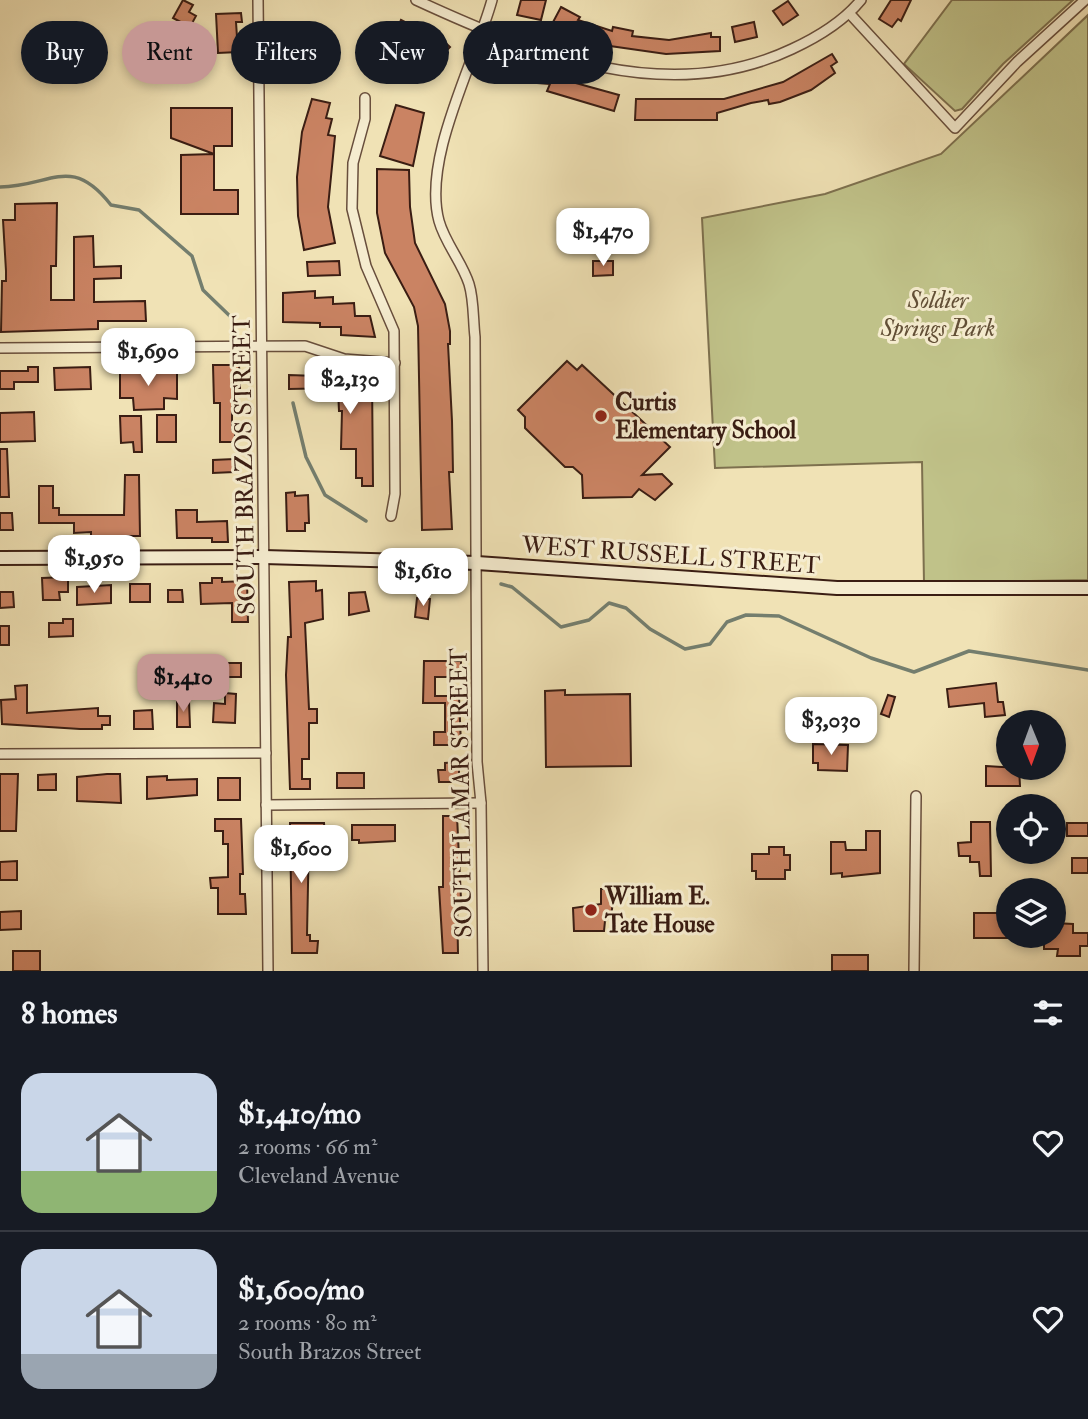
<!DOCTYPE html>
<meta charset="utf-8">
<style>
:root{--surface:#171b24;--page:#20242c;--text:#f1f3f6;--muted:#9ea1a6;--line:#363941;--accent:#c59692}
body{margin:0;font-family:"IM FELL Double Pica",serif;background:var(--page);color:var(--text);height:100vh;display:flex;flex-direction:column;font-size:26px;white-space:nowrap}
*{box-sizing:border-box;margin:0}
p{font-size:23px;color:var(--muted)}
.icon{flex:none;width:38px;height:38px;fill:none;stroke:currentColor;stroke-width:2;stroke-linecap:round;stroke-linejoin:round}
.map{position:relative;height:971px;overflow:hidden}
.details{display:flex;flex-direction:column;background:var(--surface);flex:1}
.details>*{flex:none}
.banner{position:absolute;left:21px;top:21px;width:700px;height:63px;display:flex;gap:14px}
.needle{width:46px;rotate:179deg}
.tools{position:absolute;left:996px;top:710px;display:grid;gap:14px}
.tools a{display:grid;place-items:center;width:70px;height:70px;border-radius:50%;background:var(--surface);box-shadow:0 4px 10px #0003;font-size:35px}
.price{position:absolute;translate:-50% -60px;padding:0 16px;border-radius:14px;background:#fff;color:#222;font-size:23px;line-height:46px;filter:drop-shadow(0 2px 4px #0008)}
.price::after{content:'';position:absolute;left:50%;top:42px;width:21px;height:16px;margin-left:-10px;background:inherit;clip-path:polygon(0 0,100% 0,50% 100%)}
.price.on{background:var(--accent);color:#111}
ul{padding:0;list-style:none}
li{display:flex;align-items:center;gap:21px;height:175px;padding:0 21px}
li+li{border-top:2px solid var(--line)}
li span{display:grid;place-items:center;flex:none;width:196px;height:140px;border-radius:21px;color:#555}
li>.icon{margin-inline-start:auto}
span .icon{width:84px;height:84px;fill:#fffc;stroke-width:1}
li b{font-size:30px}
h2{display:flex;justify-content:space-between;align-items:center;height:84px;padding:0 21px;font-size:30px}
.tag{padding:0 24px;border-radius:32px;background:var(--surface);box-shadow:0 4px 10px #0003;font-size:24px;line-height:63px}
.tag.on{background:var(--accent);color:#111}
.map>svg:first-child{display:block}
.green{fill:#c0c289;stroke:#7d704e;stroke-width:2}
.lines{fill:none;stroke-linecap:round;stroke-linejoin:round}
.stream{stroke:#747e6e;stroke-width:3.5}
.building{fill:#ca8363;stroke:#3a1d13;stroke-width:2}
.street-casing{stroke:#684e3c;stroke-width:12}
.secondary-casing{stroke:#3a1d13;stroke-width:16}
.street{stroke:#f5eccf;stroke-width:9}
.secondary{stroke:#f5eccf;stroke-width:12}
.poi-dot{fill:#8f2418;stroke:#f5eccf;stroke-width:2.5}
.labels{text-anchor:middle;stroke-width:6;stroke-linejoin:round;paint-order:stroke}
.park-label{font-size:24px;font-style:italic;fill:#624f36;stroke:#f5eccf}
.poi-label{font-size:24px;font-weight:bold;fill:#3a1d13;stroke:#f5eccf;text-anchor:start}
.street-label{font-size:24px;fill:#3a1d13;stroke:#f5eccf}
</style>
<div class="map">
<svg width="1088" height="971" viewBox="0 0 1088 971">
<rect width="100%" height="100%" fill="#f0e2b5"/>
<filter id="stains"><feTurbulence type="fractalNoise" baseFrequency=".00286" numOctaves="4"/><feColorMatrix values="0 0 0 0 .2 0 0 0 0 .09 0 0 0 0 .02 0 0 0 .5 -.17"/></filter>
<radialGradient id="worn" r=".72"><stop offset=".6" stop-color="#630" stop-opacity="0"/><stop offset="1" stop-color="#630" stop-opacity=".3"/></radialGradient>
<g class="green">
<polygon points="952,0 1073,0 1003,64 962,109 955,111 904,64"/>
<polygon points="1088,15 1088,580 924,583 922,462 715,468 702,218 825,194 941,154"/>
</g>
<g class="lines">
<g class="stream">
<path d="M0 187C52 186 71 154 111 205L139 210 192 256 203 290 234 320"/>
<polyline points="293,403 306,457 325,495 366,521"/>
<polyline points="501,584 512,587 561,627 589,620 609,603 626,608 650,629 685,649 710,644 727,622 746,615 779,616 871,658 914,672 969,651 1088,670"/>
</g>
</g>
<g class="building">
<polygon points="183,0 193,5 189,12 196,16 190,27 173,18"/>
<polygon points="521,0 546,0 541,20 517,15"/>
<polygon points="891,0 911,0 901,21 898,19 892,27 879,19"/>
<polygon points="788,1 798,15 783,25 773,11"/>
<polygon points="561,7 580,17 578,20 612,31 613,27 633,31 632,36 669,40 711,33 711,37 720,37 720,51 666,54 610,46 573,34 552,24"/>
<polygon points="241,13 242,22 236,22 238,52 218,53 216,14"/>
<polygon points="401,20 432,36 435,33 450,47 438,59 416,38 414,41 396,32"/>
<polygon points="754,22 757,37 735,42 732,27"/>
<polygon points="832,54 837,62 831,66 835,73 811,90 780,102 769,104 768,100 751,103 717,113 717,120 635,120 636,99 724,99 783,82"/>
<polygon points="497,55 517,64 510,82 489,73"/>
<polygon points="526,67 543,69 543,74 619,95 614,111 547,91 550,84 525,82"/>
<polygon points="312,99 330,103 326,118 332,119 328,135 335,136 328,207 335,243 304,250 298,216 297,177 302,132"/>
<polygon points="396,105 424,113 413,166 380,156"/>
<polygon points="171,108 232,108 232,146 214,146 214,190 238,190 238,214 181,214 181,155 214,154 171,138"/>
<polygon points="377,169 409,170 410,207 415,243 445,304 450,331 450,344 448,344 452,421 453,472 449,472 452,529 422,530 418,326 414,307 385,253 377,213"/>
<polygon points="57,203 56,266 51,266 51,300 74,300 74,237 93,236 94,267 121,266 121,278 94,279 94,302 145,301 146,321 98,321 98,329 1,332 2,281 6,281 6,271 3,220 15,220 15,204"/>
<polygon points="339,261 340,275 308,276 307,262"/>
<polygon points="593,261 613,261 613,275 593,276"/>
<polygon points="315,291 315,298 333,297 333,304 354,303 355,316 370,316 375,337 341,335 341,327 320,327 320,323 283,322 283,293"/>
<polygon points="567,361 577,370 582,365 670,447 642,475 662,474 672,484 655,500 639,489 632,497 583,498 582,475 573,467 565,467 525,428 525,417 518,410"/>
<polygon points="213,365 239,365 240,388 232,388 232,429 235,429 235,442 220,442 220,403 214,403"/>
<polygon points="28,367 38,367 38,382 14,382 14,389 0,389 0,371 28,371"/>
<polygon points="90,367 91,389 55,390 54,368"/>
<polygon points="120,370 177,372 177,399 164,398 164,409 134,410 133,398 120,398"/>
<polygon points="289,375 372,378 373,486 362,486 362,478 356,478 356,449 341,449 342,411 339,411 338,388 289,389"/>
<polygon points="34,412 35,441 0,442 0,413"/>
<rect x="157" y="415" width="19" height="27"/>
<polygon points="120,416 141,416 142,452 134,452 133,442 121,443"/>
<polygon points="0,449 7,449 9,497 0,497"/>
<polygon points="234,459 234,472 213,473 213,460"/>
<polygon points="125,475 139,475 140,536 91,536 91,532 74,533 74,523 39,523 39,486 53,486 53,508 59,508 59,515 124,515"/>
<polygon points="295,492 295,496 308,495 309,523 305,523 305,531 287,531 286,493"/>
<polygon points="176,510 197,510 197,522 227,521 228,542 212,542 212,538 177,538"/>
<polygon points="0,513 12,513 13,530 0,530"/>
<polygon points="68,577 68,592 59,592 60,600 43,600 42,578"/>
<polygon points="212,578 222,578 222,582 247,581 248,622 232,622 232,603 201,604 200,583 212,583"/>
<polygon points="316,581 316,591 322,590 323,619 305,623 309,709 317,709 317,723 309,723 309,759 302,759 302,779 310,779 310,789 290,789 286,675 288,637 291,637 289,582"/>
<rect x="130" y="584" width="20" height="18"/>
<polygon points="111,585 111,603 77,605 77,587"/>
<polygon points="168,590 182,590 183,602 168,602"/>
<polygon points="0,592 13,592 14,607 0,608"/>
<polygon points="365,592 369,611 349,615 349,593"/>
<polygon points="417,598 430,599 428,619 415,617"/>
<polygon points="63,619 73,619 73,636 49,637 49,623 63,623"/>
<rect x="0" y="626" width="9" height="19"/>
<polygon points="424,661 461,661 461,677 435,677 435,696 459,696 461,745 434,745 434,732 445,732 445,703 423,703"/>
<polygon points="217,663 241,663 241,677 223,677 223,672 217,673"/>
<polygon points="996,683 998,702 1003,702 1005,715 985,717 984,703 949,707 947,689"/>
<polygon points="27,685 27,713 98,708 98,716 110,716 110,725 102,725 102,729 80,729 2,724 1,700 16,699 15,686"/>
<polygon points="565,690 565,695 630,694 631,766 546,767 545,691"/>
<polygon points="225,693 236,694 235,723 213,722 214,703 225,704"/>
<polygon points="888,695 895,697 889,717 881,714"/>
<polygon points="177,701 189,701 190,727 177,727"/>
<polygon points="152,710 153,729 134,729 134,711"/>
<polygon points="813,744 848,745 847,771 818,770 818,763 813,763"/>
<polygon points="459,762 459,782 439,782 438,770 445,770 445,763"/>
<polygon points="986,766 1019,768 1020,786 986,786"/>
<rect x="337" y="773" width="27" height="15"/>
<polygon points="0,774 18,774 16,831 0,831"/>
<polygon points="56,774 56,790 38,790 38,775"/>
<polygon points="107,774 120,774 121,803 77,801 77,777"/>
<polygon points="167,776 167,780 197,779 197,795 147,799 147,777"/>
<rect x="218" y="778" width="22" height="22"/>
<polygon points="443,816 457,816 461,899 457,899 458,953 443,953 439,887 443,887"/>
<polygon points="215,819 241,819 243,874 240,874 240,894 245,894 246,914 218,914 218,888 211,888 210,878 228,877 228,844 223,844 223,831 215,831"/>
<polygon points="971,822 990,822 991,876 980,876 979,862 970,862 970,856 959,856 958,843 971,842"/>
<polygon points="290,823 324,823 325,835 309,835 307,935 310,935 310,941 318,941 317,953 292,953"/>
<rect x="1067" y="823" width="21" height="13"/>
<polygon points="352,825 395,825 395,841 359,843 359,840 352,840"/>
<polygon points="866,831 880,831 880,873 842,877 842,873 831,874 831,842 845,842 846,850 866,850"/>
<polygon points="769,847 784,847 784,855 790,855 790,870 785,870 785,879 756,879 756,871 752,871 752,854 769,854"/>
<rect x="1072" y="858" width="16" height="15"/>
<polygon points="17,861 17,880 0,880 0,862"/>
<polygon points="601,889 620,889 621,901 613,902 611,916 605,921 604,931 574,931 573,908 601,904"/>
<polygon points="21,911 21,929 0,930 0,912"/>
<rect x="974" y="913" width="34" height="25"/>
<polygon points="1054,923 1073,924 1073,933 1088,933 1088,946 1080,946 1080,956 1057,956 1058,949 1044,949 1044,936 1054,936"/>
<rect x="13" y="951" width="27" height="20"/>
<rect x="832" y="955" width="36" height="16"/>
</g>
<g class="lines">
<defs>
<g id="street">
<polyline points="258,0 268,971"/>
<path d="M416 0C533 54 668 108 792 49 818 37 843 22 861 0"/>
<polyline points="850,14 955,128 1017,62 1085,0"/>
<polyline points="365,98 365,119 353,163 352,209 366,266 394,331 395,494 391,516"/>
<polyline points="0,348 305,346 344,359 395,363"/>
<polyline points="0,754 266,753"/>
<polyline points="266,805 481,803"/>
<path d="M483 971 481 803 477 762 475 337C473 320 474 300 469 284 462 262 445 243 439 221 422 158 475 62 492 0"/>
<polyline points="914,971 916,796"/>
</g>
<polyline id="secondary" points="0,558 264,557 477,563 837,588 1088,588"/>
</defs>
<use href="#street" class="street-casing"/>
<use href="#secondary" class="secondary-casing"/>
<use href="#street" class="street"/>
<use href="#secondary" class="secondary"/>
</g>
<g class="poi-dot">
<circle cx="601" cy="416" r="7"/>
<circle cx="591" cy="910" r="7"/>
</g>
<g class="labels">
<g class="park-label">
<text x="938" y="308">Soldier<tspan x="938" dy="28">Springs Park</tspan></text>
</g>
<g class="poi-label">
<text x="615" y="410">Curtis<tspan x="615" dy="28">Elementary School</tspan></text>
<text x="605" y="904">William E.<tspan x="605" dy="28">Tate House</tspan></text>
</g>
<g class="street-label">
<text transform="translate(244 465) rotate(-91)" y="8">SOUTH BRAZOS STREET</text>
<text transform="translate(671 555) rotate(4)" y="8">WEST RUSSELL STREET</text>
<text transform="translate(461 793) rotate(-91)" y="8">SOUTH LAMAR STREET</text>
</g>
</g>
<rect width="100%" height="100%" filter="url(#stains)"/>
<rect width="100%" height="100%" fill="url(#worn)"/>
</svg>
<div class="tools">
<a><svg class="needle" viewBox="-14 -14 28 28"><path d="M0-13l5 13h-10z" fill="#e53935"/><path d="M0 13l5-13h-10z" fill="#9ea1a6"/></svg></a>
<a><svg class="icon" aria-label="locate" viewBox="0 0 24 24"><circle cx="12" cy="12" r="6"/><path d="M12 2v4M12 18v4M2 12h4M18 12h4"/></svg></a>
<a><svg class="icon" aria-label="layers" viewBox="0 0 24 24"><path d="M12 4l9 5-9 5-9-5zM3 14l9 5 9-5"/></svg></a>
</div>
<b class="price" style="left:603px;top:268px">$1,470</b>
<b class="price" style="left:148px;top:388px">$1,690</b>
<b class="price" style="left:350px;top:416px">$2,130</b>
<b class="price" style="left:94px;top:595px">$1,950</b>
<b class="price" style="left:423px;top:608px">$1,610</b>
<b class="price on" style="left:183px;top:714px">$1,410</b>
<b class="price" style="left:831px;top:757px">$3,030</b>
<b class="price" style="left:301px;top:885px">$1,600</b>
<div class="banner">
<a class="tag">Buy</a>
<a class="tag on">Rent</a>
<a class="tag">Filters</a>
<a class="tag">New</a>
<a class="tag">Apartment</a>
</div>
</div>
<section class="details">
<h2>8 homes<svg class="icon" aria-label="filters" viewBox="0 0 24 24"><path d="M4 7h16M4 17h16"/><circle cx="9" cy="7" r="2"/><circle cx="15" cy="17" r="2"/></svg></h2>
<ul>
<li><span style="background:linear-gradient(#c9d6e8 70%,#8fb573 0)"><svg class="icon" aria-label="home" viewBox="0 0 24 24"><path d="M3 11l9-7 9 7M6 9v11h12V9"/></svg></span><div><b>$1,410/mo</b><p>2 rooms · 66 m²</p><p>Cleveland Avenue</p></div><svg class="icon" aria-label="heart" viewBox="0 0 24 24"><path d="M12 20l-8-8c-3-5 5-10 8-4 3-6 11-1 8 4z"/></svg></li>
<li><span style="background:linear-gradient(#c9d6e8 75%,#9aa5b1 0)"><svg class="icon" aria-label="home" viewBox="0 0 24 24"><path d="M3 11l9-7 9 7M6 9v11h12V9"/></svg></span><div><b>$1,600/mo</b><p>2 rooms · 80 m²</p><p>South Brazos Street</p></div><svg class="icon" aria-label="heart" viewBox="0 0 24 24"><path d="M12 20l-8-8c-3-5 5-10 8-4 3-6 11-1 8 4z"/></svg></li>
</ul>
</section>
